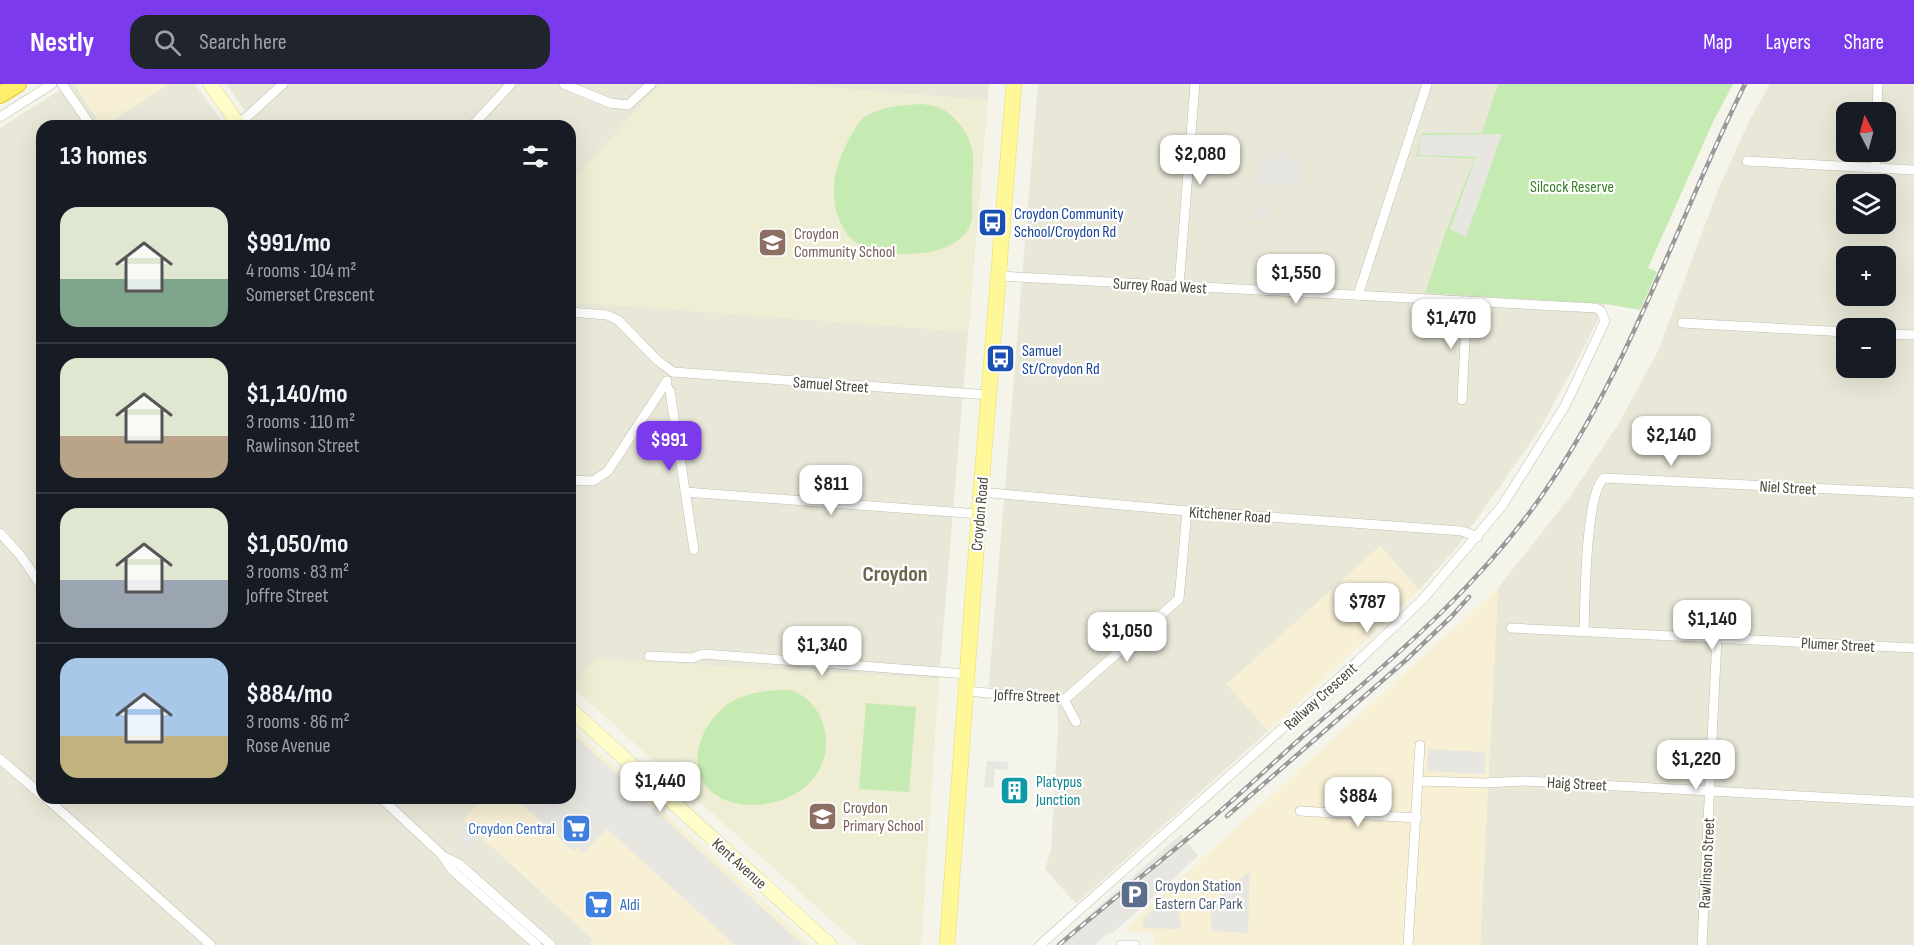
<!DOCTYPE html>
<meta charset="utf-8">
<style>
:root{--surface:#171b24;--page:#20242c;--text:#f1f3f6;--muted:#9ea1a6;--line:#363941;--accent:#7c3aed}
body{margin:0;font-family:"Sofia Sans Condensed",sans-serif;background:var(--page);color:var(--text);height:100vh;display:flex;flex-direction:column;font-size:22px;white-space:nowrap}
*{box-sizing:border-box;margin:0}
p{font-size:20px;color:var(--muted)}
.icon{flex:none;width:33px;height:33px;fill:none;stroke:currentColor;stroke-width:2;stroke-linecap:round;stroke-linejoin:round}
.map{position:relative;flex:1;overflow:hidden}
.details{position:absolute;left:36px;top:36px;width:540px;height:684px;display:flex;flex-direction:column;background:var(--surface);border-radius:18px;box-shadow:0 6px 24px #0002}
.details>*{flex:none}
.needle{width:39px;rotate:354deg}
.fabs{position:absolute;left:1836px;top:18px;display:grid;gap:12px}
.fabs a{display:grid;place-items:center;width:60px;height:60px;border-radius:12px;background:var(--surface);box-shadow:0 6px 24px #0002;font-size:30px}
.price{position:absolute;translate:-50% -51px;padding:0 14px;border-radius:12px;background:#fff;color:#222;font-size:20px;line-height:39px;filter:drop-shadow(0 2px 3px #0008)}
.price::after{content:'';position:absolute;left:50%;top:36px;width:18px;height:14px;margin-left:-9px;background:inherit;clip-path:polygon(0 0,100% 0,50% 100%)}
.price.on{background:var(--accent);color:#fff}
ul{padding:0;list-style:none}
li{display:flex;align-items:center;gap:18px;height:150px;padding:0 24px}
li+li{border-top:2px solid var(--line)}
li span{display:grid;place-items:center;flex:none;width:168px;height:120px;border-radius:18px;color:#555}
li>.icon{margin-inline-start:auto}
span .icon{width:72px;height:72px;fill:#fffc;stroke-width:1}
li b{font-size:26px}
h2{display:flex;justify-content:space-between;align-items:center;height:72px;padding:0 24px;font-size:26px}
header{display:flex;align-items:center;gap:36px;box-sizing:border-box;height:84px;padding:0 30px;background:var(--accent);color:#fff}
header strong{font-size:28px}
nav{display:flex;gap:33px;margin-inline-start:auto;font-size:21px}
.search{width:420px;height:54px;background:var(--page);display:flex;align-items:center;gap:15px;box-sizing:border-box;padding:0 21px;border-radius:18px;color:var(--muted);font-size:22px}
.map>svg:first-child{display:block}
.residential{fill:#e9e8d8;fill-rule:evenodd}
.commercial{fill:#f7f0d5}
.education{fill:#efedd4}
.green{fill:#c5eab2}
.parking{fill:#e7e6e1}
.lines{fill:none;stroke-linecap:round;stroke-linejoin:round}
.street-casing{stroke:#c1bfac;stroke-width:10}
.secondary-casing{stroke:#d7d499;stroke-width:15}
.primary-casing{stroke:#e8dd65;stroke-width:16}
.highway-casing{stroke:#e3c937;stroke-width:18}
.street{stroke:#fff;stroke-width:9}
.secondary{stroke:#fffeca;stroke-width:14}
.primary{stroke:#fff899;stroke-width:15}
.highway{stroke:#ffee6b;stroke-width:16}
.rail-casing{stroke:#999;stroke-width:4.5}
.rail{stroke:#fff;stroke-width:2;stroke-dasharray:7;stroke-linecap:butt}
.labels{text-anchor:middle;stroke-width:4.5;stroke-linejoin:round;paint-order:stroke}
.park-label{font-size:16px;fill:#367f28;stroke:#fff}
.transit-label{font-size:16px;fill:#164399;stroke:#fff;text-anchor:start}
.education-label{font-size:16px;fill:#785e54;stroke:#fff;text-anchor:start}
.street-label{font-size:16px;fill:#4a4738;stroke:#fff}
.culture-label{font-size:16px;fill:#0d838f;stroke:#fff;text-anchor:start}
.shop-label{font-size:16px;fill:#366cbe;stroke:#fff;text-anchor:end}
.service-label{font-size:16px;fill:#4e5e75;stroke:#fff;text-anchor:start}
.district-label{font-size:22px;font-weight:bold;fill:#6d674e;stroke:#fff}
</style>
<header>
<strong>Nestly</strong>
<div class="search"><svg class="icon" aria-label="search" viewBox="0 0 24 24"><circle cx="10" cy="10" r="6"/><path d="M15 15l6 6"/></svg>Search here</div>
<nav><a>Map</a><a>Layers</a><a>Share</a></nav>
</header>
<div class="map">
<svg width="1914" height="861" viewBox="0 0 1914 861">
<rect width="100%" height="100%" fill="#f5f4ea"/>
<g class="residential">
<polygon points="70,0 74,0 102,42 42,42 42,714 483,714 463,736 594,856 589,861 0,861 0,44"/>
<polygon points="169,0 195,0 225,42 104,42"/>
<polygon points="226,0 989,0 939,595 594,575 572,603 570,601 570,42 256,42"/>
<polygon points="1038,0 1498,0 1483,49 1416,72 1474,75 1445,149 1425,209 1606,220 1585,262 1540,345 1458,462 1419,506 1380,462 1227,600 1268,647 1076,820 1045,785 1051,766 1058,644 1057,616 988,610"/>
<path d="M1770 0H1914V861H1480L1498 504 1569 414 1619 339 1658 267 1718 106 1749 37ZM1846 28H1886V68H1846ZM1846 100H1886V140H1846ZM1846 172H1886V212H1846ZM1846 244H1886V284H1846Z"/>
</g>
<g class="commercial">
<polygon points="74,0 169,0 102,42"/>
<polygon points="1380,462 1419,506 1268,647 1227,600"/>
<polygon points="1498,504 1480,861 1154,861 1154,849 1123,847"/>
<polygon points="570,641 665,729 811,861 589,861 594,855 463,736 483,714 570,714"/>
</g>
<g class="education">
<polygon points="660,0 788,0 987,16 968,248 570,218 570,99"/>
<polygon points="594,575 939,595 921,861 859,861 572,603"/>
</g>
<g class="green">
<polygon points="1498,0 1733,0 1713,38 1648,184 1657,188 1640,226 1606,220 1425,209 1445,149 1474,75 1416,72 1422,49 1482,49"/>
<path d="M922 20C927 21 935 21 940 24 956 31 971 52 973 70 974 83 972 98 972 111 972 122 974 138 967 147 948 174 898 173 869 165 841 157 830 120 835 93 837 79 843 68 849 55 853 48 858 38 865 33 882 22 902 21 922 20Z"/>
<path d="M789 606C823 615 836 659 818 688 802 716 757 728 728 717 679 699 696 640 731 618 748 608 770 606 789 606Z"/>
<polygon points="866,619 916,623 909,708 859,705"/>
</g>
<g class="parking">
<polygon points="1502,50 1466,153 1450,145 1476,73 1418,71 1422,51"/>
<polygon points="1269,69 1292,70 1292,76 1301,77 1300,102 1257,100 1258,74 1268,74"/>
<polygon points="1255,126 1273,127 1268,136 1254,135"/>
<polygon points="570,647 703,770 803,861 735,861 607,745 584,769 577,764 573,767 515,714 570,714"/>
<polygon points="1428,665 1486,668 1485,690 1427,687"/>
<polygon points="987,677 1008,678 1008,686 995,685 993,704 984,703"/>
<polygon points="468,742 479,752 466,765 456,755"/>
<polygon points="1181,750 1198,772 1114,848 1107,850 1095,861 1055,861"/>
<polygon points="1250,787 1248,849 1212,847 1210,822"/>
<polygon points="1156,822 1178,823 1181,838 1180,845 1143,844 1144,834"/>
</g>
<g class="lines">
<defs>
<g id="street">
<polyline points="62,0 91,42"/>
<polyline points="564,0 610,19 628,21 651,0"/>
<polyline points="1877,28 1878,0"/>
<polyline points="0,33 52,0"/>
<polyline points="239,40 283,0"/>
<polyline points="472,42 511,0"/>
<polyline points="1747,77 1914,86"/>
<polyline points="1875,84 1876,68"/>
<polyline points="999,192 1596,224 1601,227 1605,237 1565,322 1502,422 1423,515 1358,577 1040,861"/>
<polyline points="1179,202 1195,0"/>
<polyline points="1358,211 1427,0"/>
<polyline points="570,228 607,231 618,236 657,276 673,288"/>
<polyline points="1682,239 1846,248"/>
<polyline points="1886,250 1914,251"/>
<polyline points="673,288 989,311"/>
<polyline points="665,300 670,307 694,466"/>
<polyline points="1462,316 1467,217"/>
<polyline points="570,396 593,397 608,387 667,297"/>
<polyline points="685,408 979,430"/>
<polyline points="981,408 1187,427 1462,447 1478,453"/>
<polyline points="0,449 21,472 42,503"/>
<polyline points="1511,544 1914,564"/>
<path d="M1584 547C1585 519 1585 410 1604 394L1914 409"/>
<polyline points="649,572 692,574 703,570 967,590"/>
<polyline points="966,607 1064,616 1179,515 1187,427"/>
<polyline points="1064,616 1076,638"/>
<polyline points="0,675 42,711"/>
<polyline points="1419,697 1484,699 1524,697 1914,718"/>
<polyline points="46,714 211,861"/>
<polyline points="381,714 442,771 452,786 537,861"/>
<polyline points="1300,727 1417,734"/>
<polyline points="445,773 459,780 551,861"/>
<polyline points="1121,861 1135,861"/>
<polyline points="1408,861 1420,661"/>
<polyline points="1702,861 1717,553"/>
</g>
<g id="secondary">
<polyline points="210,0 240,42"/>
<polyline points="570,625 830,861"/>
</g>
<polyline id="primary" points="947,861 979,430 1014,0"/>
<polyline id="highway" points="0,11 18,0"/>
</defs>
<use href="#street" class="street-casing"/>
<use href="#secondary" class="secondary-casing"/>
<use href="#primary" class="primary-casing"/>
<use href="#highway" class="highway-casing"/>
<use href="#street" class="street"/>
<use href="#secondary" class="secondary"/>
<use href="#primary" class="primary"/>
<use href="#highway" class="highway"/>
<defs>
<g id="rail">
<polyline points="1227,732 1406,576 1451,533 1469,513"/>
<path d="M1059 861C1109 818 1160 778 1211 735 1245 706 1277 675 1311 645 1397 571 1483 499 1547 404 1632 279 1678 135 1745 0"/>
</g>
</defs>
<use href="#rail" class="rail-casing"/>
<use href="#rail" class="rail"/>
</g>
<defs>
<symbol id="bus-square" viewBox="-11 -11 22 22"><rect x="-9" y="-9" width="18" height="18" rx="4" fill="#1a4fb4" stroke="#fff"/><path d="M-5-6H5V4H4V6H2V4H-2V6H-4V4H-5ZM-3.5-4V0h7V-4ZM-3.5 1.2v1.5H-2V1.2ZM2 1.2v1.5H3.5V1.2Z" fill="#fff"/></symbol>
<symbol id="school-square" viewBox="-11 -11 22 22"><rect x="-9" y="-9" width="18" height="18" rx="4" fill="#8d6e63" stroke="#fff"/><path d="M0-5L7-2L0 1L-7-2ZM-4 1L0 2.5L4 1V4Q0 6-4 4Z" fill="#fff"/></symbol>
<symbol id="building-square" viewBox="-11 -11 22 22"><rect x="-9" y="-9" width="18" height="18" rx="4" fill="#0f9aa8" stroke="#fff"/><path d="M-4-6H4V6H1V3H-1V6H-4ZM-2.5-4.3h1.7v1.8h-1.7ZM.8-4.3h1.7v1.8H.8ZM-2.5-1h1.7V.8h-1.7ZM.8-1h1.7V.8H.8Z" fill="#fff"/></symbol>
<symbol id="supermarket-square" viewBox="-11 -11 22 22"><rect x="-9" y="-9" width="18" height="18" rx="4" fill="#3f7fe0" stroke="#fff"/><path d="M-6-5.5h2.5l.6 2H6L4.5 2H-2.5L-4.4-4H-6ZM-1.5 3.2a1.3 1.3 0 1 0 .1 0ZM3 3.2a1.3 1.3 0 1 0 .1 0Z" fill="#fff"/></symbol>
<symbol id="parking-square" viewBox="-11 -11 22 22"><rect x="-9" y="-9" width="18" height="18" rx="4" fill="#5c6f8a" stroke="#fff"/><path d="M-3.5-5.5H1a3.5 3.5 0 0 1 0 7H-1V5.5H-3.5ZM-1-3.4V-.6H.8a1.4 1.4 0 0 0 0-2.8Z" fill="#fff"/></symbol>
</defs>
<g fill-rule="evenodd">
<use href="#bus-square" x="976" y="122" width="33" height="33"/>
<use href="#school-square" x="756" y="142" width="33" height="33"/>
<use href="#bus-square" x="984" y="258" width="33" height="33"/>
<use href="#building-square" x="998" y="690" width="33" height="33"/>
<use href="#school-square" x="806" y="716" width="33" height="33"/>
<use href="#supermarket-square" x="560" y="728" width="33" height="33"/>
<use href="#parking-square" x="1118" y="794" width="33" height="33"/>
<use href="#supermarket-square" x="582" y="804" width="33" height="33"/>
</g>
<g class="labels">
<g class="park-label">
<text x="1572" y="108">Silcock Reserve</text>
</g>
<g class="transit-label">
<text x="1014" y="135">Croydon Community<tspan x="1014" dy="18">School/Croydon Rd</tspan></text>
<text x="1022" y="272">Samuel<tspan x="1022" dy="18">St/Croydon Rd</tspan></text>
</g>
<g class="education-label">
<text x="794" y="155">Croydon<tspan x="794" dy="18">Community School</tspan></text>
<text x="843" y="729">Croydon<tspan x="843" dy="18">Primary School</tspan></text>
</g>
<g class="street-label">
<text transform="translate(1160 201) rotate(3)" y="6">Surrey Road West</text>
<text transform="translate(831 300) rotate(4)" y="6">Samuel Street</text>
<text transform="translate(1788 403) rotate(3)" y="6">Niel Street</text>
<text transform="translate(979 430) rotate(-85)" y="6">Croydon Road</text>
<text transform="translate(1230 430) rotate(4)" y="6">Kitchener Road</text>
<text transform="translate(1838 560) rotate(3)" y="6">Plumer Street</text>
<text transform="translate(1027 611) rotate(2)" y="6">Joffre Street</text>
<text transform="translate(1320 612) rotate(-42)" y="6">Railway Crescent</text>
<text transform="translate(1577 699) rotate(3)" y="6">Haig Street</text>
<text transform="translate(740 779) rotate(42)" y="6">Kent Avenue</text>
<text transform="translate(1706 779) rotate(-87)" y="6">Rawlinson Street</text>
</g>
<g class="culture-label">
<text x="1036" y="703">Platypus<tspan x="1036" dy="18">Junction</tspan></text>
</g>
<g class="shop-label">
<text x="555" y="750">Croydon Central</text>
<text x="620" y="826" text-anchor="start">Aldi</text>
</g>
<g class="service-label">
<text x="1155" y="807">Croydon Station<tspan x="1155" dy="18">Eastern Car Park</tspan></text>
</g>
<g class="district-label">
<text x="895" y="497">Croydon</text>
</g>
</g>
</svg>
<div class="fabs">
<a><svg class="needle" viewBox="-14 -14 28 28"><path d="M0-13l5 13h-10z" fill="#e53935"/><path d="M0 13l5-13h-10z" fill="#9ea1a6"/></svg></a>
<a><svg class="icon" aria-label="layers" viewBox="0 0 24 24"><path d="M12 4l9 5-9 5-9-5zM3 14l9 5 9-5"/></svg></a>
<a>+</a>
<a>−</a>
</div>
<b class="price" style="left:1200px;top:102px">$2,080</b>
<b class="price" style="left:1296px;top:221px">$1,550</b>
<b class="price" style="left:1451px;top:266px">$1,470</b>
<b class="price" style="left:1671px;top:383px">$2,140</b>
<b class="price on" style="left:669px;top:388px">$991</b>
<b class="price" style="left:831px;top:432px">$811</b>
<b class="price" style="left:1367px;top:550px">$787</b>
<b class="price" style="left:1712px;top:567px">$1,140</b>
<b class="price" style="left:1127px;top:579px">$1,050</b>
<b class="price" style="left:822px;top:593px">$1,340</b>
<b class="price" style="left:1696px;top:707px">$1,220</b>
<b class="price" style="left:660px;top:729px">$1,440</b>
<b class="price" style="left:1358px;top:744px">$884</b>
<section class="details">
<h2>13 homes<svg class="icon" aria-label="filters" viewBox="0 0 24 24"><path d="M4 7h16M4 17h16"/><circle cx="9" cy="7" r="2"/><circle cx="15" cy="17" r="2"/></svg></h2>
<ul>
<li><span style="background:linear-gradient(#dfe7d0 60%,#7fa58c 0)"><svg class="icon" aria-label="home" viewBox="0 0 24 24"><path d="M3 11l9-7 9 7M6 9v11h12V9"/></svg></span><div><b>$991/mo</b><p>4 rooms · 104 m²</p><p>Somerset Crescent</p></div></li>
<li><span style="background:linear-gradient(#dfe7d0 65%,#b9a48a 0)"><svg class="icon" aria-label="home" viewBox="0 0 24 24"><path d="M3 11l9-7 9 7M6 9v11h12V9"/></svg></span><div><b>$1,140/mo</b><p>3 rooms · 110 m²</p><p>Rawlinson Street</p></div></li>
<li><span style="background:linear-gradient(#dfe7d0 60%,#9aa5b1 0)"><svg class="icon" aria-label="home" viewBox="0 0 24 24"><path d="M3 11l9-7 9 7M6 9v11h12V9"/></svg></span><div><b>$1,050/mo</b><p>3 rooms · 83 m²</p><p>Joffre Street</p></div></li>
<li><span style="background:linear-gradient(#a9c7e8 65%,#c2b280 0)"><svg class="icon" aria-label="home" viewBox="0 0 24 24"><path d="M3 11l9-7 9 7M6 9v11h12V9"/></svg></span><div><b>$884/mo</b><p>3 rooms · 86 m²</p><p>Rose Avenue</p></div></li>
</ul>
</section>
</div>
